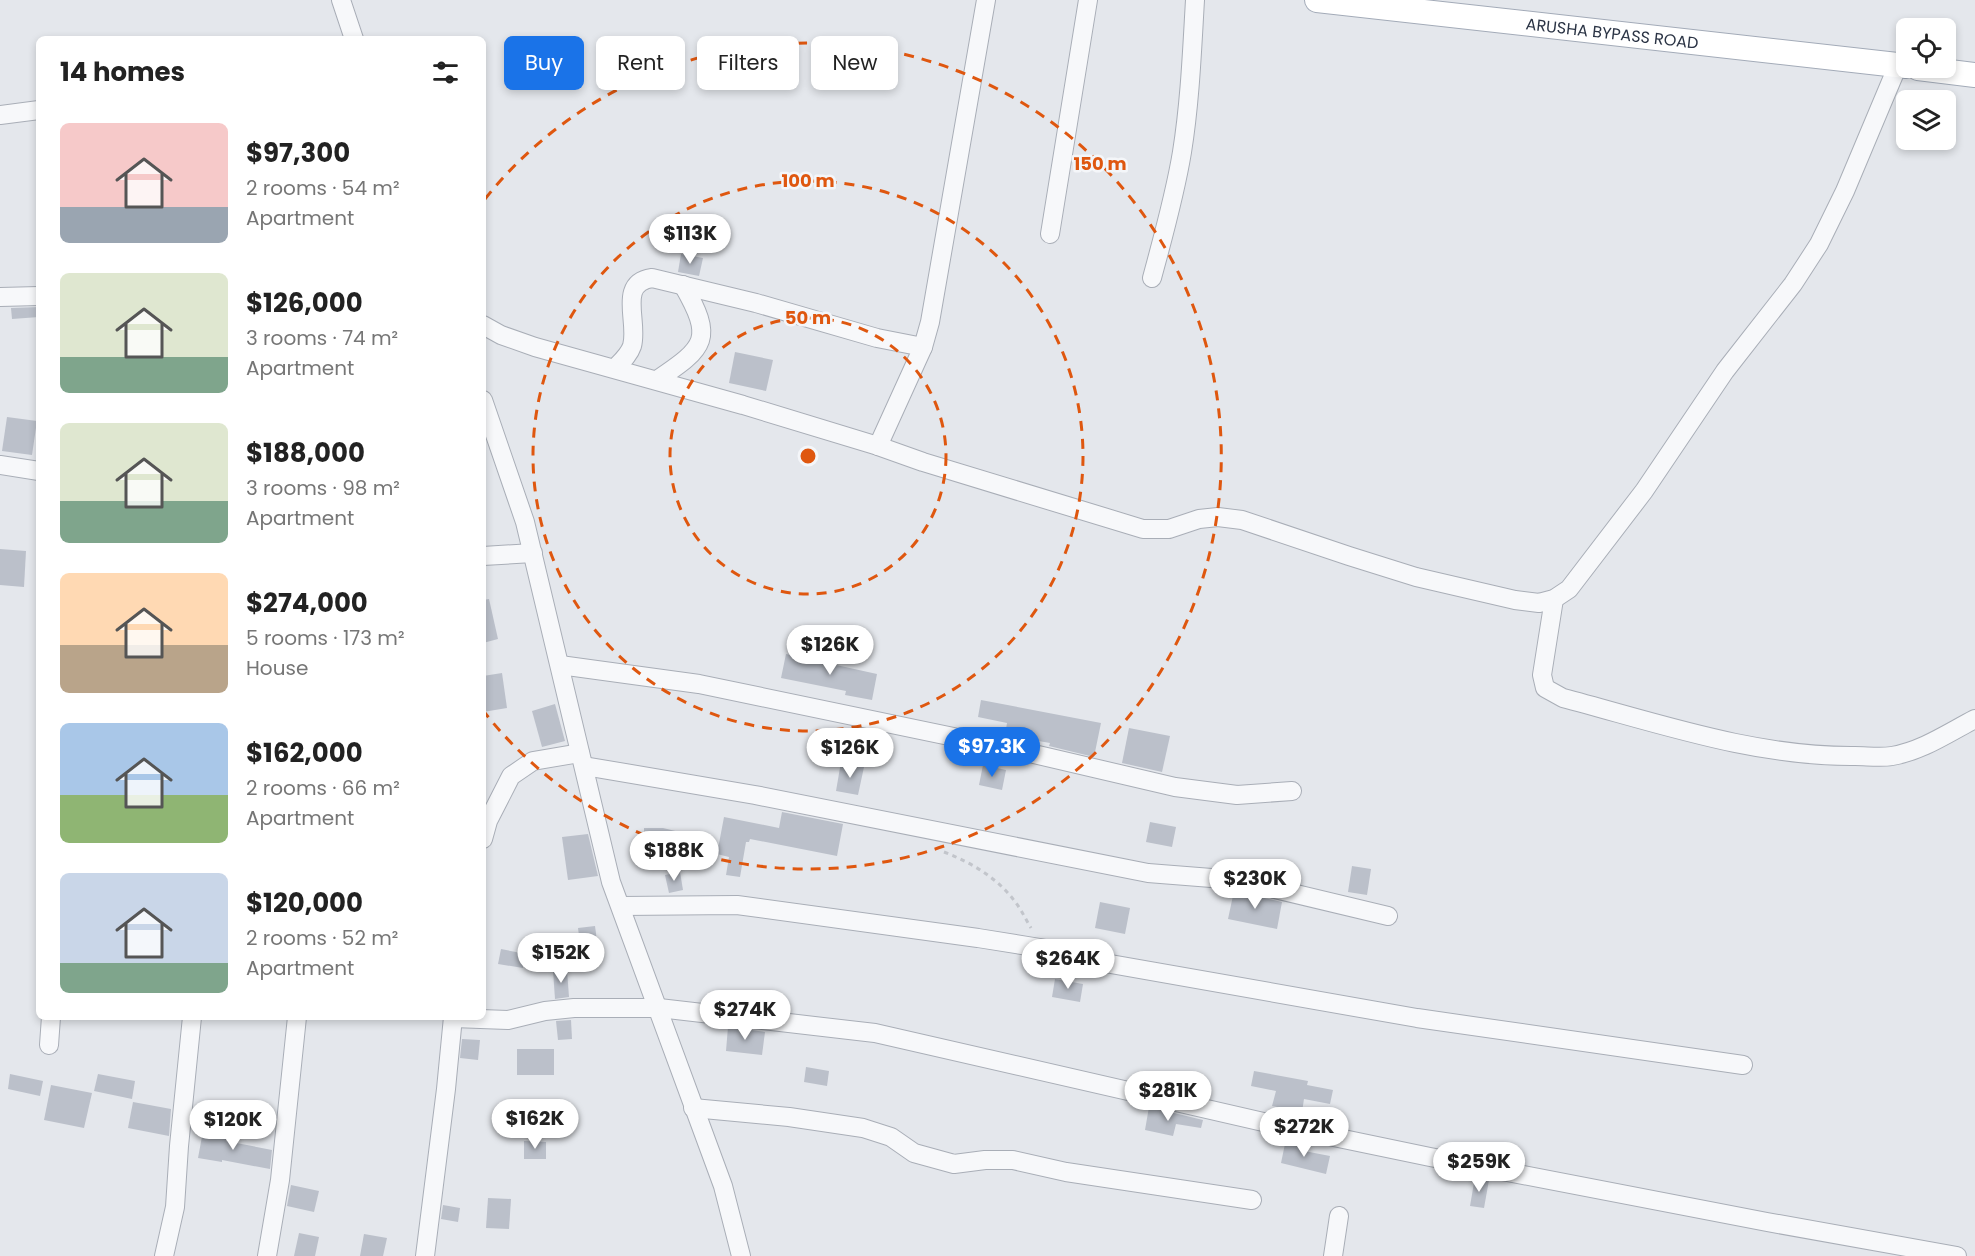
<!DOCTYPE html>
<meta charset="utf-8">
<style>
:root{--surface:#fff;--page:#f6f6f6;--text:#222;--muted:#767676;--accent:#1a73e8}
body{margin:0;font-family:Poppins,sans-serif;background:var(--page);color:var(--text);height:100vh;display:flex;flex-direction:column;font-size:22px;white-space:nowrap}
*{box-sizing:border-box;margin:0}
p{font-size:20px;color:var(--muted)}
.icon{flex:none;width:33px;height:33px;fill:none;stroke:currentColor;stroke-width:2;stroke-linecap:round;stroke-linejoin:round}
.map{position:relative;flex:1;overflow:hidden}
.side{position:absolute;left:36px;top:36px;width:450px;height:984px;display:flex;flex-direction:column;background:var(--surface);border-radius:9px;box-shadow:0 3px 9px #0003}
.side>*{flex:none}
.hud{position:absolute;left:504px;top:36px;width:570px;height:54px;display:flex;gap:12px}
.buttons{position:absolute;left:1896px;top:18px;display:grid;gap:12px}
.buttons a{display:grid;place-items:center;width:60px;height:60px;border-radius:9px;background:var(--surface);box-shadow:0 3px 9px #0003;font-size:30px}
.price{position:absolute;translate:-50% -51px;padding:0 14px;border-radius:21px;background:#fff;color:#222;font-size:20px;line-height:39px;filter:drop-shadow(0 2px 3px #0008)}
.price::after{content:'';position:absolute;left:50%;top:36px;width:18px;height:14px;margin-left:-9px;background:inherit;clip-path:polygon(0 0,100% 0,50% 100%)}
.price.selected{background:var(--accent);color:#fff}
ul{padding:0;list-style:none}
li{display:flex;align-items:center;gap:18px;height:150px;padding:0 24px}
li span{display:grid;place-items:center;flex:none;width:168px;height:120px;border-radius:9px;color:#555}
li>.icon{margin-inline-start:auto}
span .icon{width:72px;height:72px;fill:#fffc;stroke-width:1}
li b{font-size:26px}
h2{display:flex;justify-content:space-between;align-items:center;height:72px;padding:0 24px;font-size:26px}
.chip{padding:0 21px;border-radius:9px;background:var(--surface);box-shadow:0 3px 9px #0003;font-size:21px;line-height:54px}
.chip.selected{background:var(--accent);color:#fff}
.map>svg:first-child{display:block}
.building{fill:#bbc0ca}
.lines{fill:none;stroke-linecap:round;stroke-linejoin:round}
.minor-casing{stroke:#a9aeb7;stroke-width:20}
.major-casing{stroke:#a3abb8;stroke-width:26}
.path{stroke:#c2c5cb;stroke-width:3;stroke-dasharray:4.5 4.5;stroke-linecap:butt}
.minor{stroke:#f7f8fa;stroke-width:18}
.major{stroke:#fff;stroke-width:24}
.ring{fill:none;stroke:#df570f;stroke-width:3;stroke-dasharray:10 8}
.labels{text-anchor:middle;stroke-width:5;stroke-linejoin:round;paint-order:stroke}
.street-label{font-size:16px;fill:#2b3445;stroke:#f4f6f9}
.centre{fill:#df570f;stroke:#f4f6f9;stroke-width:3}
.ring-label{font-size:18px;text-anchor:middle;font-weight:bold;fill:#df570f;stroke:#f4f6f9;stroke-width:5;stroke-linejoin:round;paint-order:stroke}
</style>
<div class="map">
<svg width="1975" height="1256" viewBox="0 0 1975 1256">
<rect width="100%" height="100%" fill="#e4e7ec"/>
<g class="building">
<polygon points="681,254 703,258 699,276 678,272"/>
<polygon points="39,307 39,317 12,319 11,308"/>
<polygon points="735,352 773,360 766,391 729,383"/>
<polygon points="7,417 37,421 32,455 2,451"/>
<polygon points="0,549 26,551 24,587 0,585"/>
<polygon points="489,599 498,639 483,643 483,600"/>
<polygon points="786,654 877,674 872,700 845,695 846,691 781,678"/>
<polygon points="502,673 507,708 483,712 483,676"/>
<polygon points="981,700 1101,723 1094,757 1049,746 1050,743 1005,735 1007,723 978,717"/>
<polygon points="555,704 565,741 542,747 532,711"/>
<polygon points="1129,728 1170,736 1162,772 1122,763"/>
<polygon points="841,762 864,767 858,795 836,791"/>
<polygon points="983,765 1006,770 1002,790 979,785"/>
<polygon points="782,812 843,824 837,856 750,839 749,842 746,842 740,877 726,875 729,857 717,854 724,817 779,828"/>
<polygon points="1150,822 1176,827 1172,847 1146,842"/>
<polygon points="644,828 663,828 704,838 704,843 644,844"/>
<polygon points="588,834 598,876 568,880 562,837"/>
<polygon points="1352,866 1371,869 1367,895 1348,892"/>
<polygon points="680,872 683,890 669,893 665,875"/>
<polygon points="1234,891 1282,902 1277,929 1228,919"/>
<polygon points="1100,902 1130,908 1125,934 1095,928"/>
<polygon points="595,926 599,956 582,958 578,928"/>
<polygon points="501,949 526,954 523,968 498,964"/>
<polygon points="1045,960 1060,964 1057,977 1043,974"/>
<polygon points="553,970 567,970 569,997 555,999"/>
<polygon points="1055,979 1083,984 1080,1002 1052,997"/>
<polygon points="571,1020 572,1039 558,1040 556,1021"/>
<polygon points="728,1027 765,1032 762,1055 726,1051"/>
<polygon points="462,1039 480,1040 478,1060 460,1058"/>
<rect x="517" y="1049" width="37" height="26"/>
<polygon points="806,1067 829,1071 827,1086 804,1082"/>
<polygon points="1254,1071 1308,1081 1307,1085 1333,1090 1330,1104 1304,1099 1302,1112 1272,1106 1276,1091 1251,1086"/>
<polygon points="10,1074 43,1081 40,1096 8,1089"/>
<polygon points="98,1074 135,1081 132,1099 94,1091"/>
<polygon points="51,1085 92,1093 84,1128 44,1120"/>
<polygon points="133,1102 171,1109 169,1136 128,1128"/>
<polygon points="1149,1107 1203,1120 1201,1128 1176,1124 1173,1136 1145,1130"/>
<polygon points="203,1131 226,1135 226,1141 272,1150 270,1169 222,1160 222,1162 198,1158"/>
<polygon points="1286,1139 1300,1142 1299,1150 1330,1156 1326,1174 1281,1163"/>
<polygon points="524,1141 546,1142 546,1159 524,1159"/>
<polygon points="1475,1177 1489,1180 1484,1208 1470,1206"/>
<polygon points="291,1185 319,1191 314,1212 287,1206"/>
<polygon points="488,1198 511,1199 509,1229 486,1228"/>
<polygon points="443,1205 460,1208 458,1222 441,1219"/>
<polygon points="299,1233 319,1237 315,1256 294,1256"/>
<polygon points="364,1234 387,1238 383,1256 360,1256"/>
</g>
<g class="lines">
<defs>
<g id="minor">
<polyline points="341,0 354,39"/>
<polyline points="0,115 39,110"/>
<polyline points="1050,234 1088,0"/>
<path d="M1152 278C1163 237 1175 195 1182 152 1190 102 1192 51 1195 0"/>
<polyline points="0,297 39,296"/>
<polyline points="483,325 501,335 535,347 743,405 878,446 923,462 1143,529 1169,529 1199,519 1218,517 1242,520 1349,556 1416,577 1515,600 1539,603 1554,599 1569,589 1644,491 1725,371 1793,284 1819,244 1845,191 1898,65"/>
<path d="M615 368C622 361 629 355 632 346 639 322 617 283 652 278L756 303 877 338 923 347"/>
<path d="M657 380C706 347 714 339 683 285"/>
<polyline points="483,400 525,522 611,882 723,1186 741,1256"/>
<polyline points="878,446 923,347 930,322 986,0"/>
<polyline points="0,465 39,471"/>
<polyline points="483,556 533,553"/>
<path d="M1554 599 1542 675 1545 688 1563 698C1658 723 1755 757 1855 756 1867 756 1880 758 1892 756 1922 751 1948 733 1975 719"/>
<polyline points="560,665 699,684 1021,751 1175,787 1237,795 1292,791"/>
<polyline points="584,766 755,795 1148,873 1237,880 1388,916"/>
<polyline points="483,839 488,821 511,776 533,761 580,753"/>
<polyline points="621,906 737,905 978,938 1046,949 1105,963 1417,1018 1743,1065"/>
<polyline points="453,1018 508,1020 545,1011 574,1008 659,1008 875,1033 1276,1125 1430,1157 1767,1222 1957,1256"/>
<polyline points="49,1045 51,1017"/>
<polyline points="693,1108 789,1117 863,1128 891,1137 914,1153 954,1164 985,1160 1013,1160 1066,1172 1252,1200"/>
<polyline points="164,1256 175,1207 179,1146 192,1017"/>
<polyline points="267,1256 280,1180 297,1017"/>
<polyline points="425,1256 446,1089 453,1017"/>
<polyline points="1333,1256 1339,1216"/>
</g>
<g id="major">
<path id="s1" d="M1317 0 1906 66"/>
<polyline points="1918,68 1975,75"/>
</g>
</defs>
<use href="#minor" class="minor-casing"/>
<use href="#major" class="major-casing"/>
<path class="path" d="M944 852C972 863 998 878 1016 903 1022 911 1026 920 1031 928"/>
<use href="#minor" class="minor"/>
<use href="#major" class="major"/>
</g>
<g class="ring">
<circle cx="808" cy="456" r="138"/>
<circle cx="808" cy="456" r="275"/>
<path d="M485 199A413 413 0 1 1 485 713"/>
</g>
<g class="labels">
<g class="street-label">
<text dy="6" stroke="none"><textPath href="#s1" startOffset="297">ARUSHA BYPASS ROAD</textPath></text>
</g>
</g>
<circle cx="808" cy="456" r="9" class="centre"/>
<g class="ring-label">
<text x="1100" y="170">150 m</text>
<text x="808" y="187">100 m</text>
<text x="808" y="324">50 m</text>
</g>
</svg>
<div class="buttons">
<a><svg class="icon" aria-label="locate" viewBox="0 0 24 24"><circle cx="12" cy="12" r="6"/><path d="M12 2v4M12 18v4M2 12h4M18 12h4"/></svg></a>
<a><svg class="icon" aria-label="layers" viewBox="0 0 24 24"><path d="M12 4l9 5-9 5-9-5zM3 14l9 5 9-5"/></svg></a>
</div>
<b class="price" style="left:690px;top:265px">$113K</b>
<b class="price" style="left:830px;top:676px">$126K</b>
<b class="price selected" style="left:992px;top:778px">$97.3K</b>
<b class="price" style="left:850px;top:779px">$126K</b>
<b class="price" style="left:674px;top:882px">$188K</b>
<b class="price" style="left:1255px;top:910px">$230K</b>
<b class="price" style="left:561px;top:984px">$152K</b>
<b class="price" style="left:1068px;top:990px">$264K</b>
<b class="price" style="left:745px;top:1041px">$274K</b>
<b class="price" style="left:1168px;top:1122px">$281K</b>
<b class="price" style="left:535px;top:1150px">$162K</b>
<b class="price" style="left:233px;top:1151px">$120K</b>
<b class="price" style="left:1304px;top:1158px">$272K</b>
<b class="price" style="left:1479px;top:1193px">$259K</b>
<div class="hud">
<a class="chip selected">Buy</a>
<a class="chip">Rent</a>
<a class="chip">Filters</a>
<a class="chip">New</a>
</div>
<section class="side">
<h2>14 homes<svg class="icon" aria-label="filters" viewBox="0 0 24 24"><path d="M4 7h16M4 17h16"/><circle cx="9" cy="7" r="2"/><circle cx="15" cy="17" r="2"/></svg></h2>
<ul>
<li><span style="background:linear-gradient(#f6c9c9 70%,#9aa5b1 0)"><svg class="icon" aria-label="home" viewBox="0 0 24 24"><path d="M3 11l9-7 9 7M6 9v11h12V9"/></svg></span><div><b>$97,300</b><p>2 rooms · 54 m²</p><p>Apartment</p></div></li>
<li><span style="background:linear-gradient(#dfe7d0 70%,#7fa58c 0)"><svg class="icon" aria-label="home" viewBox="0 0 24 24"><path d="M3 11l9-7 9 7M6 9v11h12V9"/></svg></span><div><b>$126,000</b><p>3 rooms · 74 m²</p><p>Apartment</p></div></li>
<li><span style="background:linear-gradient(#dfe7d0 65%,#7fa58c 0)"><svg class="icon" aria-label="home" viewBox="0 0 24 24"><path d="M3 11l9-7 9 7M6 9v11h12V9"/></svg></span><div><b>$188,000</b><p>3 rooms · 98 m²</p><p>Apartment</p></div></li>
<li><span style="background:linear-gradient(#ffd9b3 60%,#b9a48a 0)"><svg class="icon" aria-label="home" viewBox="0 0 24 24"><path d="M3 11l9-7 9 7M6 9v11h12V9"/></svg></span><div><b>$274,000</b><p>5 rooms · 173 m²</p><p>House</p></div></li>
<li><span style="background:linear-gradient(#a9c7e8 60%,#8fb573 0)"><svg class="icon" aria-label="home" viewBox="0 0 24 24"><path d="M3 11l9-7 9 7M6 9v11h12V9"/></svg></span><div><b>$162,000</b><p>2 rooms · 66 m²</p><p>Apartment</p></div></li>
<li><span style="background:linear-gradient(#c9d6e8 75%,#7fa58c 0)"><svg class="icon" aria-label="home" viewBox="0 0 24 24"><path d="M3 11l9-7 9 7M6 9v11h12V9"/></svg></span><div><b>$120,000</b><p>2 rooms · 52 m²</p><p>Apartment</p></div></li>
</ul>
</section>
</div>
